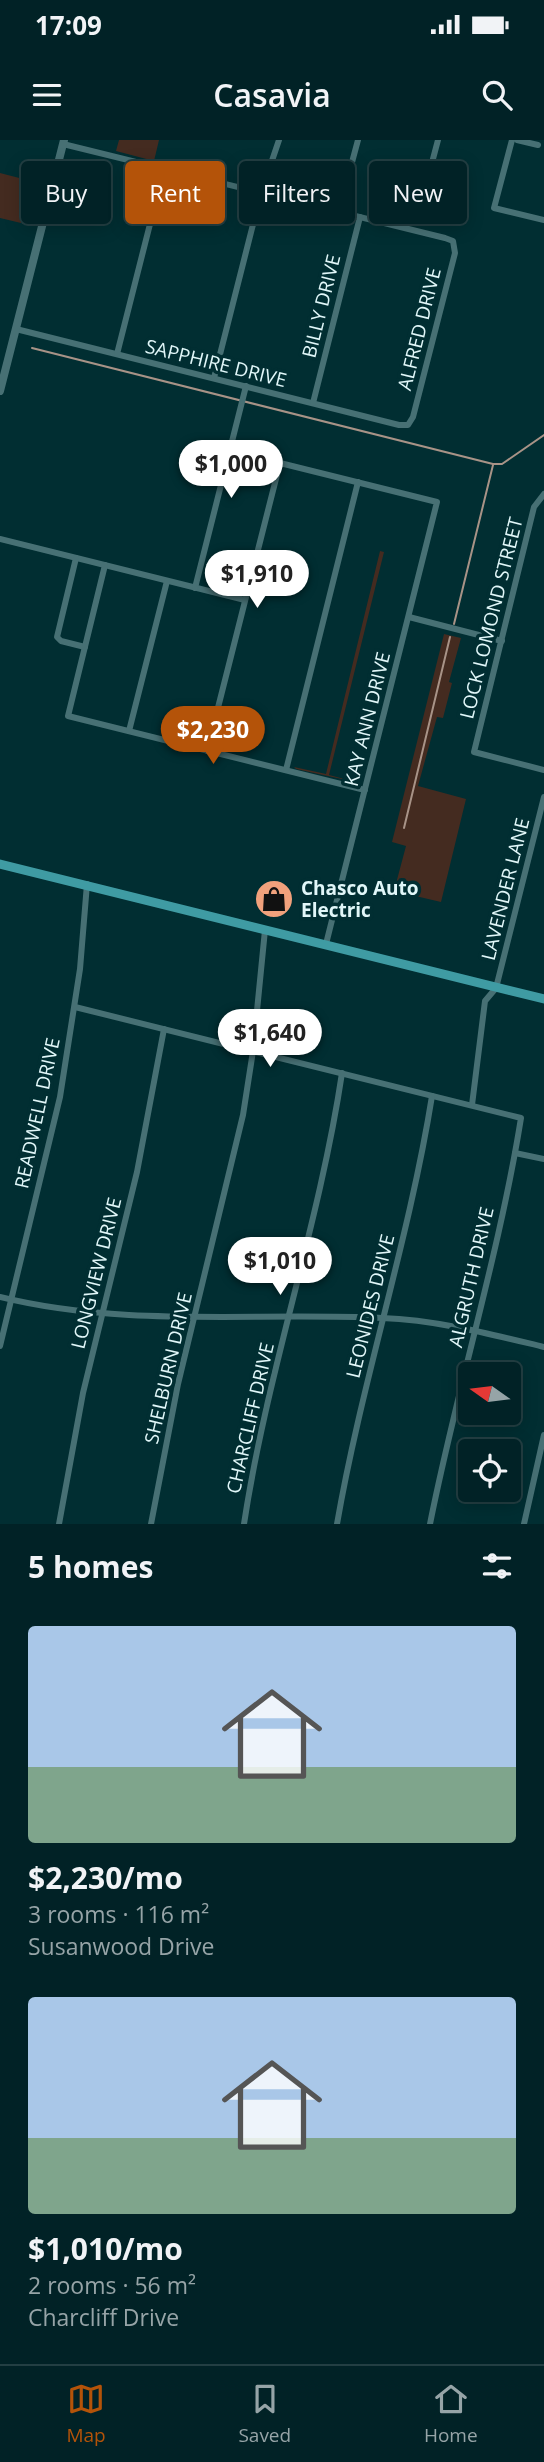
<!DOCTYPE html>
<meta charset="utf-8">
<style>
:root{--surface:#012226;--page:#0b2a2e;--text:#f1f3f6;--muted:#96a4a7;--line:#233f43;--accent:#b45309}
body{margin:0;font-family:"Open Sans",sans-serif;background:var(--page);color:var(--text);height:100vh;display:flex;flex-direction:column;font-size:26px;white-space:nowrap}
*{box-sizing:border-box;margin:0}
p{font-size:23px;color:var(--muted)}
.icon{flex:none;width:38px;height:38px;fill:none;stroke:currentColor;stroke-width:2;stroke-linecap:round;stroke-linejoin:round}
.map{position:relative;height:1384px;overflow:hidden}
.details{display:flex;flex-direction:column;background:var(--surface);flex:1}
.details>*{flex:none}
.banner{position:absolute;left:21px;top:21px;width:502px;height:63px;display:flex;gap:14px}
.needle{width:46px;rotate:284deg}
.fabs{position:absolute;left:458px;top:1222px;display:grid;gap:14px}
.fabs a{display:grid;place-items:center;width:63px;height:63px;border-radius:7px;background:var(--surface);box-shadow:0 4px 18px #0003,0 0 0 2px var(--line);font-size:35px}
.price{position:absolute;translate:-50% -60px;padding:0 16px;border-radius:24px;background:#fff;color:#222;font-size:23px;line-height:46px;filter:drop-shadow(0 2px 4px #0008)}
.price::after{content:'';position:absolute;left:50%;top:42px;width:21px;height:16px;margin-left:-10px;background:inherit;clip-path:polygon(0 0,100% 0,50% 100%)}
.price.on{background:var(--accent);color:#fff}
ul{padding:0;list-style:none}
li{display:grid;align-content:center;gap:14px;height:371px;padding:0 28px}
li span{display:grid;place-items:center;height:217px;border-radius:7px;color:#555}
li>.icon{margin-inline-start:auto}
span .icon{width:126px;height:126px;fill:#fffc;stroke-width:1}
li b{font-size:30px}
h2{display:flex;justify-content:space-between;align-items:center;height:84px;padding:0 28px;font-size:30px}
.chip{padding:0 24px;border-radius:7px;background:var(--surface);box-shadow:0 4px 18px #0003,0 0 0 2px var(--line);font-size:24px;line-height:63px}
.chip.on{background:var(--accent);color:#fff}
.status{display:flex;justify-content:space-between;align-items:center;height:49px;padding:0 35px;background:var(--surface);direction:ltr}
.status svg{height:19px;fill:currentColor}
header{display:flex;justify-content:space-between;align-items:center;height:91px;padding:0 28px;background:var(--surface);font-size:32px;font-weight:600}
.tabs{display:flex;justify-content:space-around;align-items:center;height:98px;border-top:2px solid var(--line);background:var(--surface);font-size:19px;color:var(--muted)}
.tabs a{display:grid;justify-items:center;gap:4px}
.tabs .on{color:var(--accent)}
.map>svg:first-child{display:block}
.green{fill:#442b20}
.lines{fill:none;stroke-linecap:round;stroke-linejoin:round}
.stream{stroke:#a89387;stroke-width:2}
.street{stroke:#477074;stroke-width:6}
.secondary{stroke:#477074;stroke-width:8}
.primary{stroke:#3f9ba3;stroke-width:9}
.labels{text-anchor:middle;stroke-width:7;stroke-linejoin:round;paint-order:stroke}
.street-label{font-size:19px;fill:#e1f7f9;stroke:#012e32}
.poi-label{font-size:19px;font-weight:bold;fill:#e1f7f9;stroke:#012e32;text-anchor:start}
</style>
<div class="status"><b>17:09</b><svg viewBox="0 0 49 12"><path d="M0 12V9h3v3zM5 12V6h3v6zM10 12V3h3v9zM15 12V0h3v12zM26 1h20v11H26zM47 4h2v5h-2z"/></svg></div>
<header><svg class="icon" aria-label="menu" viewBox="0 0 24 24"><path d="M4 6h16M4 12h16M4 18h16"/></svg>Casavia<svg class="icon" aria-label="search" viewBox="0 0 24 24"><circle cx="10" cy="10" r="6"/><path d="M15 15l6 6"/></svg></header>
<div class="map">
<svg width="544" height="1384" viewBox="0 0 544 1384">
<rect width="100%" height="100%" fill="#012e32"/>
<g class="green">
<polygon points="119,0 159,0 154,21 116,11"/>
<polygon points="0,33 31,41 21,83 0,78"/>
<polygon points="380,411 384,412 329,635 360,643 296,629 294,627 326,634"/>
<polygon points="444,494 461,498 449,542 452,543 443,578 437,577 418,646 466,659 441,762 394,751 406,706 392,702"/>
</g>
<g class="lines">
<g class="stream">
<polyline points="32,208 493,324 502,324 544,295"/>
<polyline points="454,484 493,325"/>
<polyline points="404,688 450,497"/>
</g>
<g class="street">
<polyline points="512,0 494,68 544,80"/>
<polyline points="517,0 538,5"/>
<polyline points="351,26 358,0"/>
<polyline points="425,49 438,0"/>
<polyline points="16,189 399,285 408,285 413,277 455,113 453,101 445,98 63,4"/>
<polyline points="117,214 164,29"/>
<polyline points="214,238 261,53 279,0"/>
<polyline points="313,263 360,77"/>
<polyline points="544,354 534,367 474,612 544,630"/>
<polyline points="0,399 245,460"/>
<polyline points="76,418 57,497 61,501 85,507"/>
<polyline points="105,425 68,576 365,650"/>
<polyline points="195,448 246,246"/>
<polyline points="409,477 502,501"/>
<polyline points="129,591 167,441"/>
<polyline points="207,611 280,323 437,362 326,804"/>
<polyline points="286,630 358,342"/>
<path d="M75 867 521 978C499 1115 457 1248 430 1384"/>
<polyline points="472,965 485,861 496,848 544,657"/>
<polyline points="515,1013 544,1019"/>
<path d="M0 1157C125 1188 254 1172 382 1178 437 1180 490 1194 544 1207"/>
<polyline points="0,1206 60,957 80,829 87,744"/>
<polyline points="59,1384 83,1253 137,1032 164,889"/>
<polyline points="151,1384 178,1244 243,975 253,911 265,790"/>
<path d="M244 1384C267 1232 319 1086 342 933"/>
<path d="M337 1384C362 1240 409 1100 432 956"/>
<polyline points="524,1384 544,1295"/>
</g>
<polyline class="secondary" points="0,251 64,0"/>
<polyline class="primary" points="0,724 544,859"/>
</g>
<defs>
<symbol id="shop-disc" viewBox="-11 -11 22 22"><circle r="9.5" fill="#f1a17c" stroke="#012e32"/><path d="M-5-2.5h2.3a2.7 3.5 0 0 1 5.4 0H5L5.5 6h-11ZM-1.5-2.5h3a1.5 2.3 0 0 0-3 0Z" fill="#111"/></symbol>
</defs>
<g fill-rule="evenodd">
<use href="#shop-disc" x="252" y="737" width="44" height="44"/>
</g>
<g class="labels">
<g class="street-label">
<text transform="translate(321 166) rotate(-76)" y="7">BILLY DRIVE</text>
<text transform="translate(419 189) rotate(-76)" y="7">ALFRED DRIVE</text>
<text transform="translate(216 223) rotate(14)" y="7">SAPPHIRE DRIVE</text>
<text transform="translate(491 478) rotate(-76)" y="7">LOCK LOMOND STREET</text>
<text transform="translate(367 579) rotate(-76)" y="7">KAY ANN DRIVE</text>
<text transform="translate(505 749) rotate(-76)" y="7">LAVENDER LANE</text>
<text transform="translate(37 973) rotate(-78)" y="7">READWELL DRIVE</text>
<text transform="translate(96 1133) rotate(-76)" y="7">LONGVIEW DRIVE</text>
<text transform="translate(471 1137) rotate(-77)" y="7">ALGRUTH DRIVE</text>
<text transform="translate(370 1166) rotate(-76)" y="7">LEONIDES DRIVE</text>
<text transform="translate(168 1228) rotate(-77)" y="7">SHELBURN DRIVE</text>
<text transform="translate(250 1278) rotate(-77)" y="7">CHARCLIFF DRIVE</text>
</g>
<g class="poi-label">
<text x="301" y="755">Chasco Auto<tspan x="301" dy="22">Electric</tspan></text>
</g>
</g>
</svg>
<div class="fabs">
<a><svg class="needle" viewBox="-14 -14 28 28"><path d="M0-13l5 13h-10z" fill="#e53935"/><path d="M0 13l5-13h-10z" fill="#96a4a7"/></svg></a>
<a><svg class="icon" aria-label="locate" viewBox="0 0 24 24"><circle cx="12" cy="12" r="6"/><path d="M12 2v4M12 18v4M2 12h4M18 12h4"/></svg></a>
</div>
<b class="price" style="left:231px;top:360px">$1,000</b>
<b class="price" style="left:257px;top:470px">$1,910</b>
<b class="price on" style="left:213px;top:626px">$2,230</b>
<b class="price" style="left:270px;top:929px">$1,640</b>
<b class="price" style="left:280px;top:1157px">$1,010</b>
<div class="banner">
<a class="chip">Buy</a>
<a class="chip on">Rent</a>
<a class="chip">Filters</a>
<a class="chip">New</a>
</div>
</div>
<section class="details">
<h2>5 homes<svg class="icon" aria-label="filters" viewBox="0 0 24 24"><path d="M4 7h16M4 17h16"/><circle cx="9" cy="7" r="2"/><circle cx="15" cy="17" r="2"/></svg></h2>
<ul>
<li><span style="background:linear-gradient(#a9c7e8 65%,#7fa58c 0)"><svg class="icon" aria-label="home" viewBox="0 0 24 24"><path d="M3 11l9-7 9 7M6 9v11h12V9"/></svg></span><div><b>$2,230/mo</b><p>3 rooms · 116 m²</p><p>Susanwood Drive</p></div></li>
<li><span style="background:linear-gradient(#a9c7e8 65%,#7fa58c 0)"><svg class="icon" aria-label="home" viewBox="0 0 24 24"><path d="M3 11l9-7 9 7M6 9v11h12V9"/></svg></span><div><b>$1,010/mo</b><p>2 rooms · 56 m²</p><p>Charcliff Drive</p></div></li>
</ul>
</section>
<nav class="tabs">
<a class="on"><svg class="icon" aria-label="map" viewBox="0 0 24 24"><path d="M3 6l6-2 6 2 6-2v14l-6 2-6-2-6 2zM9 4v14M15 6v14"/></svg>Map</a>
<a><svg class="icon" aria-label="saved" viewBox="0 0 24 24"><path d="M7 4h10v16l-5-4-5 4z"/></svg>Saved</a>
<a><svg class="icon" aria-label="home" viewBox="0 0 24 24"><path d="M3 11l9-7 9 7M6 9v11h12V9"/></svg>Home</a>
</nav>
